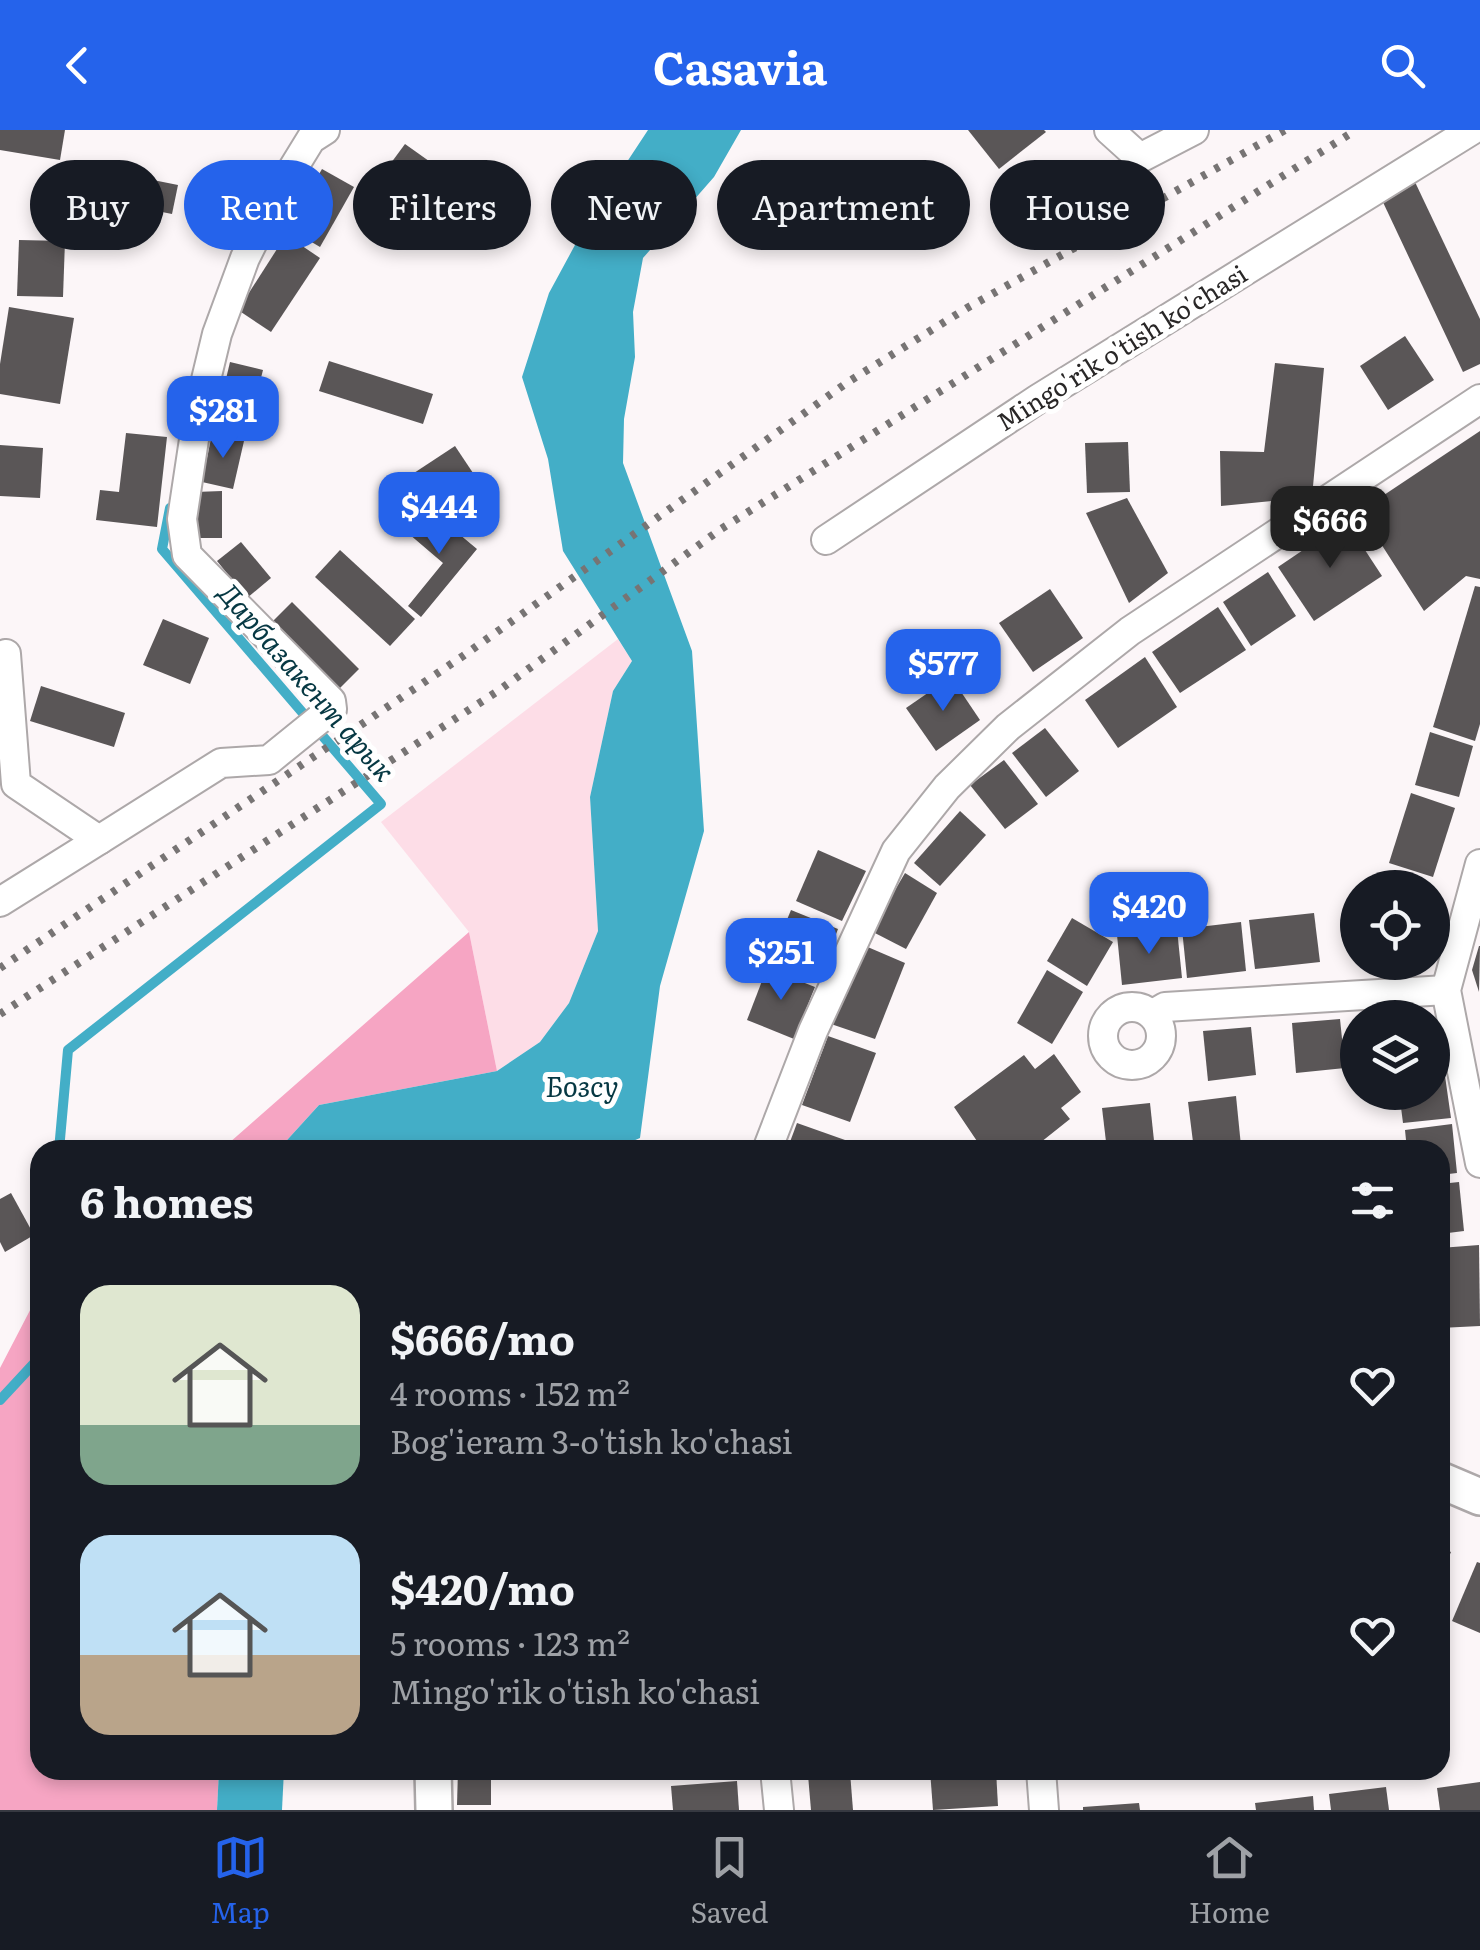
<!DOCTYPE html>
<meta charset="utf-8">
<style>
:root{--surface:#171b24;--page:#242831;--text:#f1f3f6;--muted:#9ea1a6;--line:#363941;--accent:#2563eb}
body{margin:0;font-family:Literata,serif;background:var(--page);color:var(--text);height:100vh;display:flex;flex-direction:column;font-size:38px;white-space:nowrap}
*{box-sizing:border-box;margin:0}
p{font-size:32px;color:var(--muted)}
.icon{flex:none;width:55px;height:55px;fill:none;stroke:currentColor;stroke-width:2;stroke-linecap:round;stroke-linejoin:round}
.map{position:relative;flex:1;overflow:hidden}
.drawer{position:absolute;left:30px;top:1010px;width:1420px;height:640px;display:flex;flex-direction:column;background:var(--surface);border-radius:30px;box-shadow:0 5px 15px #0003}
.drawer>*{flex:none}
.top-card{position:absolute;left:30px;top:30px;width:1420px;height:90px;display:flex;gap:20px}
.fabs{position:absolute;left:1340px;top:740px;display:grid;gap:20px}
.fabs a{display:grid;place-items:center;width:110px;height:110px;border-radius:50%;background:var(--surface);box-shadow:0 5px 15px #0003;font-size:50px}
.price{position:absolute;translate:-50% -85px;padding:0 22px;border-radius:20px;background:var(--accent);color:#fff;font-size:32px;line-height:65px;filter:drop-shadow(0 2px 5px #0008)}
.price::after{content:'';position:absolute;left:50%;top:60px;width:30px;height:22px;margin-left:-15px;background:inherit;clip-path:polygon(0 0,100% 0,50% 100%)}
.price.active{background:#222;color:#fff}
ul{padding:0;list-style:none}
li{display:flex;align-items:center;gap:30px;height:250px;padding:0 50px}
li span{display:grid;place-items:center;flex:none;width:280px;height:200px;border-radius:30px;color:#555}
li>.icon{margin-inline-start:auto}
span .icon{width:120px;height:120px;fill:#fffc;stroke-width:1}
li b{font-size:42px}
h2{display:flex;justify-content:space-between;align-items:center;height:120px;padding:0 50px;font-size:42px}
.chip{padding:0 35px;border-radius:45px;background:var(--surface);box-shadow:0 5px 15px #0003;font-size:35px;line-height:90px}
.chip.active{background:var(--accent);color:#fff}
header{display:flex;justify-content:space-between;align-items:center;height:130px;padding:0 50px;background:var(--accent);color:#fff;font-size:45px;font-weight:700}
.tabs{display:flex;justify-content:space-around;align-items:center;height:140px;border-top:2px solid var(--line);background:var(--surface);font-size:28px;color:var(--muted)}
.tabs a{display:grid;justify-items:center;gap:5px}
.tabs .active{color:var(--accent)}
.map>svg:first-child{display:block}
.green{fill:#fddde7}
.forest{fill:#f6a5c3}
.water{fill:#43aec7}
.lines{fill:none;stroke-linecap:round;stroke-linejoin:round}
.stream{stroke:#43aec7;stroke-width:10}
.building{fill:#5a5657}
.minor-casing{stroke:#ada8a9;stroke-width:32}
.tertiary-casing{stroke:#ada8a9;stroke-width:40}
.minor{stroke:#fff;stroke-width:28}
.tertiary{stroke:#fff;stroke-width:35}
.rail{stroke:#777474;stroke-width:8;stroke-dasharray:5 10;stroke-linecap:butt}
.labels{text-anchor:middle;stroke-width:10;stroke-linejoin:round;paint-order:stroke}
.street-label{font-size:25px;fill:#292727;stroke:#fff}
.water-label{font-size:28px;font-style:italic;fill:#063843;stroke:#fff}
</style>
<header><svg class="icon" aria-label="back" viewBox="0 0 24 24"><path d="M15 5l-7 7 7 7"/></svg>Casavia<svg class="icon" aria-label="search" viewBox="0 0 24 24"><circle cx="10" cy="10" r="6"/><path d="M15 15l6 6"/></svg></header>
<div class="map">
<svg width="1480" height="1680" viewBox="0 0 1480 1680">
<rect width="100%" height="100%" fill="#fcf6f8"/>
<polygon class="green" points="618,509 632,531 613,561 590,667 598,801 569,873 540,912 497,941 469,802 381,692"/>
<g class="forest">
<polygon points="469,802 497,941 319,975 278,1020 214,1020 229,1013"/>
<polygon points="40,1161 40,1640 219,1640 217,1680 0,1680 0,1238"/>
</g>
<g class="water">
<polygon points="648,0 741,0 714,47 643,128 633,182 635,227 624,289 623,333 692,521 704,701 660,856 640,1008 612,1020 278,1020 319,975 497,941 540,912 569,873 598,801 590,667 613,561 632,531 563,421 548,329 522,247 549,163 588,91"/>
<polygon points="219,1640 284,1640 282,1680 217,1680"/>
</g>
<g class="lines">
<g class="stream">
<polyline points="242,106 255,73 273,46"/>
<polyline points="59,1020 68,920 381,674 162,419 170,378"/>
<polyline points="0,1270 40,1227"/>
</g>
</g>
<g class="building">
<polygon points="0,0 65,0 60,30 0,20"/>
<polygon points="968,0 1044,0 1046,2 999,39"/>
<polygon points="405,14 443,41 416,79 377,52"/>
<polygon points="73,34 178,55 172,84 67,63"/>
<polygon points="322,39 354,57 320,117 288,98"/>
<polygon points="1415,52 1480,189 1480,234 1463,242 1381,68"/>
<polygon points="286,105 320,128 271,202 238,180"/>
<polygon points="19,110 65,111 63,167 17,166"/>
<polygon points="9,177 74,188 60,274 0,264 0,234"/>
<polygon points="1405,206 1434,250 1388,280 1360,236"/>
<polygon points="329,231 433,264 423,294 319,261"/>
<polygon points="230,232 263,240 249,295 217,287"/>
<polygon points="1275,233 1324,238 1312,367 1221,376 1220,321 1264,322"/>
<polygon points="1480,301 1480,449 1466,446 1424,481 1360,381"/>
<polygon points="126,303 167,307 157,397 96,390 100,360 119,362"/>
<polygon points="212,304 244,311 233,359 202,352"/>
<polygon points="1128,312 1130,362 1087,363 1085,313"/>
<polygon points="0,315 43,318 40,368 0,366"/>
<polygon points="455,316 487,364 446,391 414,343"/>
<polygon points="222,361 222,408 195,408 195,362"/>
<polygon points="1127,368 1168,443 1129,473 1086,383"/>
<polygon points="429,379 477,419 421,487 408,476 443,433 409,404"/>
<polygon points="1346,391 1382,446 1314,491 1278,437"/>
<polygon points="241,412 271,448 247,468 217,431"/>
<polygon points="340,420 415,489 390,516 315,447"/>
<polygon points="1268,442 1296,486 1251,516 1223,472"/>
<polygon points="1475,456 1480,457 1480,594 1475,611 1433,597"/>
<polygon points="1050,459 1083,508 1033,542 999,493"/>
<polygon points="292,472 359,539 335,563 268,496"/>
<polygon points="1218,477 1246,520 1180,563 1152,522"/>
<polygon points="163,489 209,508 190,554 143,535"/>
<polygon points="1145,527 1177,577 1118,618 1085,570"/>
<polygon points="951,547 980,590 936,621 906,578"/>
<polygon points="41,556 125,583 114,617 30,591"/>
<polygon points="1045,598 1079,641 1046,667 1012,623"/>
<polygon points="1430,602 1473,616 1459,667 1415,655"/>
<polygon points="1004,630 1038,674 1005,699 970,655"/>
<polygon points="1411,663 1455,678 1433,747 1389,733"/>
<polygon points="960,681 986,705 940,756 914,733"/>
<polygon points="818,720 866,741 842,791 796,771"/>
<polygon points="905,743 937,763 906,819 871,801"/>
<polygon points="1385,747 1416,757 1416,758 1381,758"/>
<polygon points="791,780 838,799 819,850 770,831"/>
<polygon points="1314,783 1320,832 1255,839 1249,790"/>
<polygon points="1072,788 1113,812 1087,856 1047,831"/>
<polygon points="1241,792 1246,841 1187,848 1182,799"/>
<polygon points="1177,799 1182,848 1122,855 1117,805"/>
<polygon points="863,815 905,833 875,909 831,894"/>
<polygon points="1479,816 1480,816 1479,862 1472,840"/>
<polygon points="767,838 815,857 794,909 747,890"/>
<polygon points="1047,840 1083,862 1052,914 1017,893"/>
<polygon points="1419,880 1420,888 1376,888 1375,885"/>
<polygon points="1340,889 1345,938 1296,943 1292,893"/>
<polygon points="1251,897 1256,945 1208,951 1203,901"/>
<polygon points="828,906 876,923 850,992 802,975"/>
<polygon points="1054,924 1081,962 1061,978 1070,989 1031,1020 1008,1020 1005,1017 1001,1020 983,1020 954,977 1024,925 1035,939"/>
<polygon points="1444,939 1451,988 1403,993 1399,962 1432,962 1432,940"/>
<polygon points="1236,966 1241,1016 1194,1020 1188,972"/>
<polygon points="1150,973 1155,1020 1107,1020 1102,978"/>
<polygon points="797,993 845,1010 842,1020 787,1020"/>
<polygon points="1452,994 1457,1043 1440,1045 1440,1020 1407,1020 1405,1000"/>
<polygon points="1459,1052 1464,1101 1440,1104 1440,1054"/>
<polygon points="11,1063 34,1105 5,1122 0,1112 0,1069"/>
<polygon points="1479,1115 1480,1196 1440,1198 1440,1118"/>
<polygon points="1440,1417 1451,1422 1440,1448"/>
<polygon points="1477,1432 1480,1433 1480,1503 1452,1491"/>
<polygon points="458,1640 491,1640 491,1675 457,1675"/>
<polygon points="930,1640 996,1640 998,1676 933,1680"/>
<polygon points="850,1642 853,1680 811,1680 808,1645"/>
<polygon points="737,1651 739,1680 673,1680 671,1656"/>
<polygon points="1480,1652 1480,1680 1440,1680 1437,1658"/>
<polygon points="1386,1657 1389,1680 1331,1680 1329,1664"/>
<polygon points="1313,1666 1314,1680 1256,1680 1255,1673"/>
<polygon points="1139,1673 1140,1680 1083,1680 1083,1677"/>
</g>
<g class="lines">
<defs>
<g id="minor">
<polyline points="1109,0 1140,28 1194,0"/>
<polyline points="826,410 1038,269 1472,0"/>
<polyline points="6,524 16,654 99,710 221,633 269,630 332,579 331,571 187,425 182,389 198,283 217,204 245,128 276,66 311,9 325,0"/>
<polyline points="1480,734 1446,860 1480,1033"/>
<polyline points="0,772 99,710"/>
<circle cx="1132" cy="906" r="29"/>
<polyline points="1153,884 1165,877 1446,860"/>
<polyline points="767,1020 813,901 896,721 947,657 1008,597 1130,501 1480,269"/>
<polyline points="775,1640 779,1680"/>
<polyline points="1041,1640 1044,1680"/>
</g>
<g id="tertiary">
<polyline points="1440,1350 1480,1367"/>
<polyline points="433,1640 434,1680"/>
</g>
</defs>
<use href="#minor" class="minor-casing"/>
<use href="#tertiary" class="tertiary-casing"/>
<use href="#minor" class="minor"/>
<use href="#tertiary" class="tertiary"/>
<g class="rail">
<polyline points="0,838 463,526 848,252 967,178 1285,0"/>
<polyline points="0,884 498,561 721,399 1356,0"/>
</g>
</g>
<g class="labels">
<g class="street-label">
<text transform="translate(1122 218) rotate(-32)" y="9">Mingo'rik o'tish ko'chasi</text>
</g>
<g class="water-label">
<text transform="translate(306 552) rotate(49)" y="10">Дарбазакент арык</text>
<text x="582" y="967">Бозсу</text>
</g>
</g>
</svg>
<div class="fabs">
<a><svg class="icon" aria-label="locate" viewBox="0 0 24 24"><circle cx="12" cy="12" r="6"/><path d="M12 2v4M12 18v4M2 12h4M18 12h4"/></svg></a>
<a><svg class="icon" aria-label="layers" viewBox="0 0 24 24"><path d="M12 4l9 5-9 5-9-5zM3 14l9 5 9-5"/></svg></a>
</div>
<b class="price" style="left:223px;top:331px">$281</b>
<b class="price" style="left:439px;top:427px">$444</b>
<b class="price active" style="left:1330px;top:441px">$666</b>
<b class="price" style="left:943px;top:584px">$577</b>
<b class="price" style="left:1149px;top:827px">$420</b>
<b class="price" style="left:781px;top:873px">$251</b>
<div class="top-card">
<a class="chip">Buy</a>
<a class="chip active">Rent</a>
<a class="chip">Filters</a>
<a class="chip">New</a>
<a class="chip">Apartment</a>
<a class="chip">House</a>
</div>
<section class="drawer">
<h2>6 homes<svg class="icon" aria-label="filters" viewBox="0 0 24 24"><path d="M4 7h16M4 17h16"/><circle cx="9" cy="7" r="2"/><circle cx="15" cy="17" r="2"/></svg></h2>
<ul>
<li><span style="background:linear-gradient(#dfe7d0 70%,#7fa58c 0)"><svg class="icon" aria-label="home" viewBox="0 0 24 24"><path d="M3 11l9-7 9 7M6 9v11h12V9"/></svg></span><div><b>$666/mo</b><p>4 rooms · 152 m²</p><p>Bog'ieram 3-o'tish ko'chasi</p></div><svg class="icon" aria-label="heart" viewBox="0 0 24 24"><path d="M12 20l-8-8c-3-5 5-10 8-4 3-6 11-1 8 4z"/></svg></li>
<li><span style="background:linear-gradient(#bfe0f5 60%,#b9a48a 0)"><svg class="icon" aria-label="home" viewBox="0 0 24 24"><path d="M3 11l9-7 9 7M6 9v11h12V9"/></svg></span><div><b>$420/mo</b><p>5 rooms · 123 m²</p><p>Mingo'rik o'tish ko'chasi</p></div><svg class="icon" aria-label="heart" viewBox="0 0 24 24"><path d="M12 20l-8-8c-3-5 5-10 8-4 3-6 11-1 8 4z"/></svg></li>
</ul>
</section>
</div>
<nav class="tabs">
<a class="active"><svg class="icon" aria-label="map" viewBox="0 0 24 24"><path d="M3 6l6-2 6 2 6-2v14l-6 2-6-2-6 2zM9 4v14M15 6v14"/></svg>Map</a>
<a><svg class="icon" aria-label="saved" viewBox="0 0 24 24"><path d="M7 4h10v16l-5-4-5 4z"/></svg>Saved</a>
<a><svg class="icon" aria-label="home" viewBox="0 0 24 24"><path d="M3 11l9-7 9 7M6 9v11h12V9"/></svg>Home</a>
</nav>
